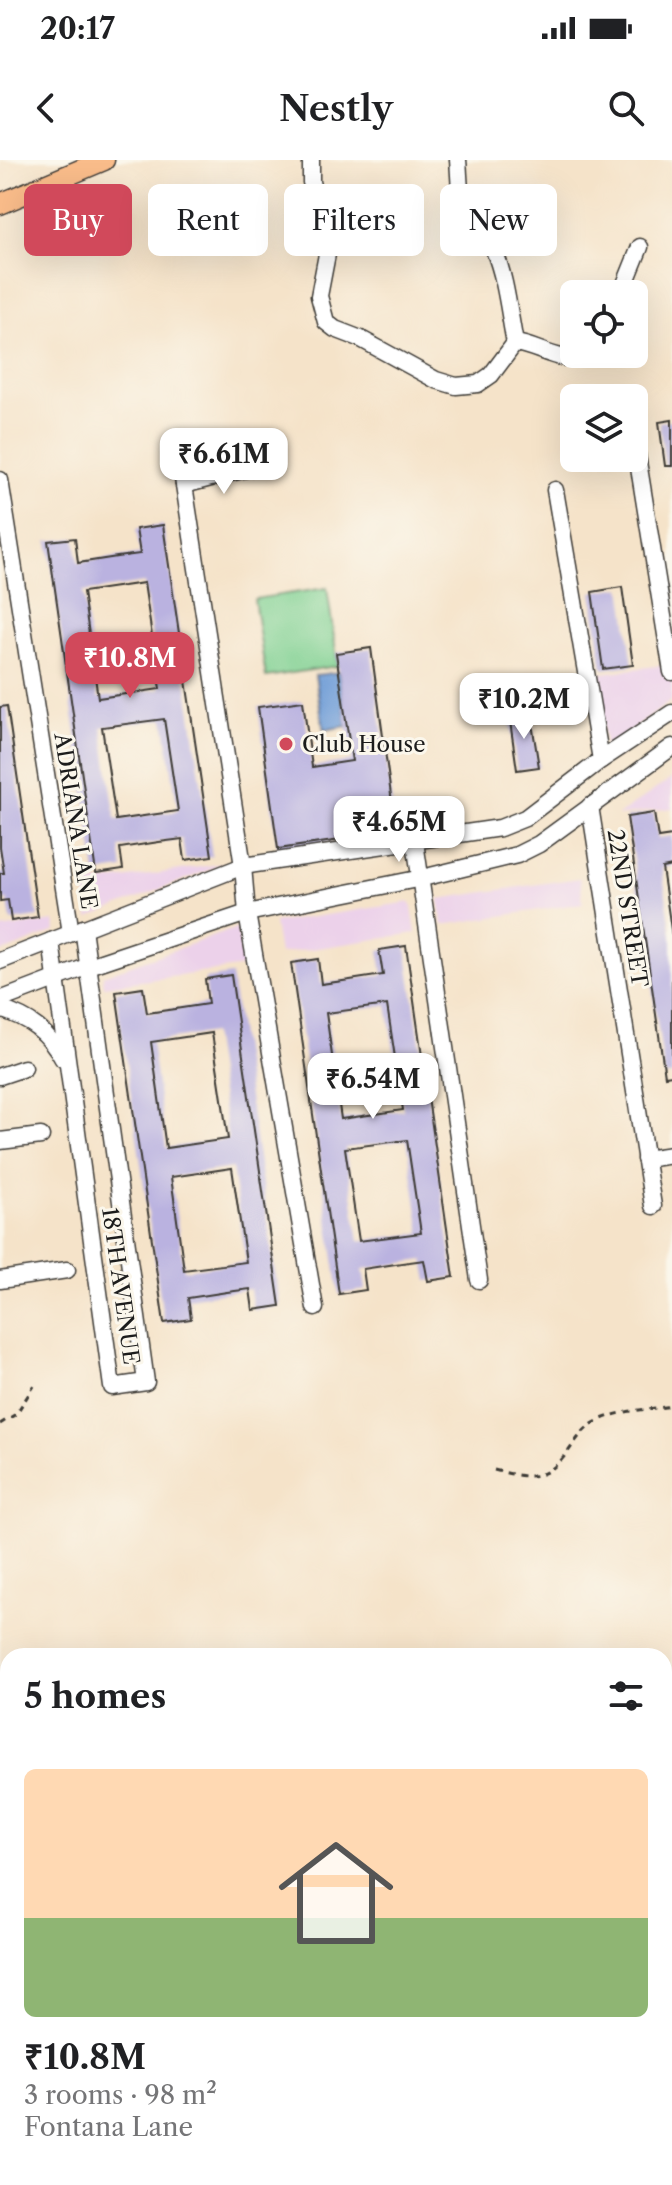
<!DOCTYPE html>
<meta charset="utf-8">
<style>
:root{--surface:#fff;--page:#f6f6f6;--text:#202124;--muted:#757577;--accent:#d1495b}
body{margin:0;font-family:"Libre Caslon Text",serif;background:var(--page);color:var(--text);height:100vh;display:flex;flex-direction:column;font-size:30px;white-space:nowrap}
*{box-sizing:border-box;margin:0}
p{font-size:26px;color:var(--muted)}
.icon{flex:none;width:44px;height:44px;fill:none;stroke:currentColor;stroke-width:2;stroke-linecap:round;stroke-linejoin:round}
.map{position:relative;flex:1;overflow:hidden}
.sheet{position:absolute;left:0px;top:1488px;width:672px;height:538px;display:flex;flex-direction:column;background:var(--surface);border-radius:24px 24px 0 0;box-shadow:0 8px 32px #0002}
.sheet>*{flex:none}
.hud{position:absolute;left:24px;top:24px;width:624px;height:72px;display:flex;gap:16px}
.tools{position:absolute;left:560px;top:120px;display:grid;gap:16px}
.tools a{display:grid;place-items:center;width:88px;height:88px;border-radius:12px;background:var(--surface);box-shadow:0 8px 32px #0002;font-size:40px}
.price{position:absolute;translate:-50% -68px;padding:0 18px;border-radius:16px;background:#fff;color:#222;font-size:26px;line-height:52px;filter:drop-shadow(0 2px 4px #0008)}
.price::after{content:'';position:absolute;left:50%;top:48px;width:24px;height:18px;margin-left:-12px;background:inherit;clip-path:polygon(0 0,100% 0,50% 100%)}
.price.current{background:var(--accent);color:#fff}
ul{padding:0;list-style:none}
li{display:grid;align-content:center;gap:16px;height:424px;padding:0 24px}
li span{display:grid;place-items:center;height:248px;border-radius:12px;color:#555}
li>.icon{margin-inline-start:auto}
span .icon{width:144px;height:144px;fill:#fffc;stroke-width:1}
li b{font-size:34px}
h2{display:flex;justify-content:space-between;align-items:center;height:96px;padding:0 24px;font-size:34px}
.pill{padding:0 28px;border-radius:12px;background:var(--surface);box-shadow:0 8px 32px #0002;font-size:28px;line-height:72px}
.pill.current{background:var(--accent);color:#fff}
.status{display:flex;justify-content:space-between;align-items:center;height:56px;padding:0 40px;background:var(--surface);direction:ltr}
.status svg{height:22px;fill:currentColor}
header{display:flex;justify-content:space-between;align-items:center;height:104px;padding:0 24px;background:var(--surface);font-size:36px;font-weight:600}
.map>svg:first-child{display:block}
.built{fill:#ecd1ea}
.green{fill:#7fd091;stroke:#4e7656;stroke-width:2}
.water{fill:#6f9dd7;stroke:#465c7a;stroke-width:2}
.building{fill:#bab2e0;fill-rule:evenodd}
.lines{fill:none;stroke-linecap:round;stroke-linejoin:round}
.minor-casing{stroke:#3d3a36;stroke-width:19}
.major-casing{stroke:#3d3a36;stroke-width:23}
.path{stroke:#3d3a36;stroke-width:3;stroke-dasharray:6 6;stroke-linecap:butt}
.minor{stroke:#fff;stroke-width:16}
.major{stroke:#f9bc8a;stroke-width:20}
.poi-dot{fill:#d1495b;stroke:#fbf7ec;stroke-width:3}
.labels{text-anchor:middle;stroke-width:6;stroke-linejoin:round;paint-order:stroke}
.poi-label{font-size:22px;fill:#1c1c1c;stroke:#fbf7ec;text-anchor:start}
.street-label{font-size:22px;fill:#1c1c1c;stroke:#fbf7ec}
</style>
<div class="status"><b>20:17</b><svg viewBox="0 0 49 12"><path d="M0 12V9h3v3zM5 12V6h3v6zM10 12V3h3v9zM15 12V0h3v12zM26 1h20v11H26zM47 4h2v5h-2z"/></svg></div>
<header><svg class="icon" aria-label="back" viewBox="0 0 24 24"><path d="M15 5l-7 7 7 7"/></svg>Nestly<svg class="icon" aria-label="search" viewBox="0 0 24 24"><circle cx="10" cy="10" r="6"/><path d="M15 15l6 6"/></svg></header>
<div class="map">
<svg width="672" height="2025" viewBox="0 0 672 2025">
<rect width="100%" height="100%" fill="#fbf7ec"/>
<filter id="ink" filterUnits="userSpaceOnUse"><feTurbulence type="fractalNoise" baseFrequency=".0125" numOctaves="2"/><feDisplacementMap in="SourceGraphic" scale="16" xChannelSelector="R" yChannelSelector="G"/><feConvolveMatrix kernelMatrix="1 2 1 2 8 2 1 2 1" color-interpolation-filters="sRGB"/></filter>
<filter id="wash" filterUnits="userSpaceOnUse"><feTurbulence type="fractalNoise" baseFrequency=".006" numOctaves="4" result="noise"/><feDisplacementMap in="SourceGraphic" scale="32" xChannelSelector="R" yChannelSelector="G"/><feGaussianBlur stdDeviation="1.8" result="paint"/><feColorMatrix in="noise" values="0 0 0 0 0 0 0 0 0 0 0 0 0 0 0 0 0 1.4 0 .05"/><feComposite in="paint" operator="in"/></filter>
<g filter="url(#wash)">
<rect width="100%" height="100%" fill="#f5e3c9"/>
<g class="built">
<polygon points="672,504 672,540 606,590 595,514"/>
<polygon points="672,618 672,648 617,656"/>
<polygon points="226,703 89,758 84,725"/>
<polygon points="580,718 583,743 443,765 439,739"/>
<polygon points="411,742 416,773 279,794 274,763"/>
<polygon points="54,761 56,771 0,793 0,769"/>
<polygon points="237,768 244,807 104,826 103,815"/>
</g>
<polygon class="green" points="327,428 338,506 266,517 254,439"/>
<polygon class="water" points="339,512 347,566 324,570 315,515"/>
<g id="blocks">
<g class="building">
<polygon points="672,260 672,306 665,306 659,262"/>
<path d="M163 365 212 696 185 700 182 679 159 682 120 688 123 709 96 713 48 381 75 378 78 403 117 397 140 394 136 369ZM144 423 160 529 98 538 83 432ZM164 559 178 651 116 660 102 567Z"/>
<polygon points="622,427 633,505 603,509 592,432"/>
<polygon points="371,488 396,672 278,689 258,547 303,541 312,607 352,601 336,493"/>
<polygon points="7,546 38,757 11,761 8,740 0,741 0,713 4,713 0,687 0,547"/>
<polygon points="530,551 539,607 517,610 509,554"/>
<polygon points="654,653 658,678 672,676 672,706 662,708 672,776 672,915 665,916 627,657"/>
<path d="M406 786 454 1117 428 1121 424 1100 402 1103 363 1109 366 1130 339 1134 291 803 318 799 321 824 350 820 383 815 379 790ZM387 845 403 950 341 959 326 853ZM407 980 421 1073 359 1081 345 988Z"/>
<path d="M231 815 280 1146 253 1150 250 1129 227 1132 188 1138 191 1159 164 1163 116 832 143 828 147 853 175 849 208 844 205 819ZM212 873 228 979 166 988 151 882ZM232 1008 246 1102 184 1110 171 1017Z"/>
</g>
</g>
</g>
<g filter="url(#ink)">
<use href="#blocks" fill-opacity="0" stroke="#3d3a36" stroke-width="2"/>
<g class="lines">
<defs>
<g id="minor">
<path d="M311 0V22L328 89 319 136 326 162 335 169 361 179 436 220 456 226 478 224 491 215 515 183C539 186 562 206 585 194"/>
<path d="M458 0C460 20 458 52 473 68 482 77 488 77 494 90 506 119 509 153 515 183"/>
<polyline points="621,134 640,87"/>
<polyline points="178,286 243,706 247,753 315,1148"/>
<polyline points="636,289 672,512"/>
<polyline points="0,320 71,773"/>
<polyline points="184,325 253,307"/>
<polyline points="555,330 601,600"/>
<polyline points="590,646 653,1046"/>
<polyline points="415,682 479,1120"/>
<polyline points="51,781 112,1227 146,1222 83,768"/>
<polyline points="0,801 243,706 500,668 525,658 601,600 672,553"/>
<polyline points="0,840 89,806 247,753 422,718 517,695 539,684 672,587"/>
<path d="M0 849C29 858 49 872 63 899"/>
<polyline points="0,916 24,908"/>
<polyline points="0,981 41,976"/>
<polyline points="645,999 672,995"/>
<polyline points="0,1120 67,1110"/>
</g>
<polyline id="major" points="0,44 104,0"/>
</defs>
<use href="#minor" class="minor-casing"/>
<use href="#major" class="major-casing"/>
<g class="path">
<polyline points="0,1264 16,1254 34,1226"/>
<path d="M494 1310C528 1318 544 1323 567 1293 573 1285 579 1275 587 1268 608 1250 646 1250 672 1246"/>
<polyline points="664,1690 672,1683"/>
<polyline points="0,1993 8,1994"/>
<polyline points="585,2018 597,2025"/>
<polyline points="404,2025 409,2018"/>
<polyline points="524,2025 537,2018"/>
</g>
<use href="#minor" class="minor"/>
<use href="#major" class="major"/>
</g>
</g>
<circle class="poi-dot" cx="286" cy="584" r="8"/>
<g class="labels">
<g class="poi-label">
<text x="302" y="592">Club House</text>
</g>
<g class="street-label">
<text transform="translate(76 661) rotate(81)" y="8">ADRIANA LANE</text>
<text transform="translate(628 748) rotate(81)" y="8">22ND STREET</text>
<text transform="translate(121 1126) rotate(82)" y="8">18TH AVENUE</text>
</g>
</g>
</svg>
<div class="tools">
<a><svg class="icon" aria-label="locate" viewBox="0 0 24 24"><circle cx="12" cy="12" r="6"/><path d="M12 2v4M12 18v4M2 12h4M18 12h4"/></svg></a>
<a><svg class="icon" aria-label="layers" viewBox="0 0 24 24"><path d="M12 4l9 5-9 5-9-5zM3 14l9 5 9-5"/></svg></a>
</div>
<b class="price" style="left:224px;top:336px">₹6.61M</b>
<b class="price current" style="left:130px;top:540px">₹10.8M</b>
<b class="price" style="left:524px;top:581px">₹10.2M</b>
<b class="price" style="left:399px;top:704px">₹4.65M</b>
<b class="price" style="left:373px;top:961px">₹6.54M</b>
<div class="hud">
<a class="pill current">Buy</a>
<a class="pill">Rent</a>
<a class="pill">Filters</a>
<a class="pill">New</a>
</div>
<section class="sheet">
<h2>5 homes<svg class="icon" aria-label="filters" viewBox="0 0 24 24"><path d="M4 7h16M4 17h16"/><circle cx="9" cy="7" r="2"/><circle cx="15" cy="17" r="2"/></svg></h2>
<ul>
<li><span style="background:linear-gradient(#ffd9b3 60%,#8fb573 0)"><svg class="icon" aria-label="home" viewBox="0 0 24 24"><path d="M3 11l9-7 9 7M6 9v11h12V9"/></svg></span><div><b>₹10.8M</b><p>3 rooms · 98 m²</p><p>Fontana Lane</p></div></li>
</ul>
</section>
</div>
